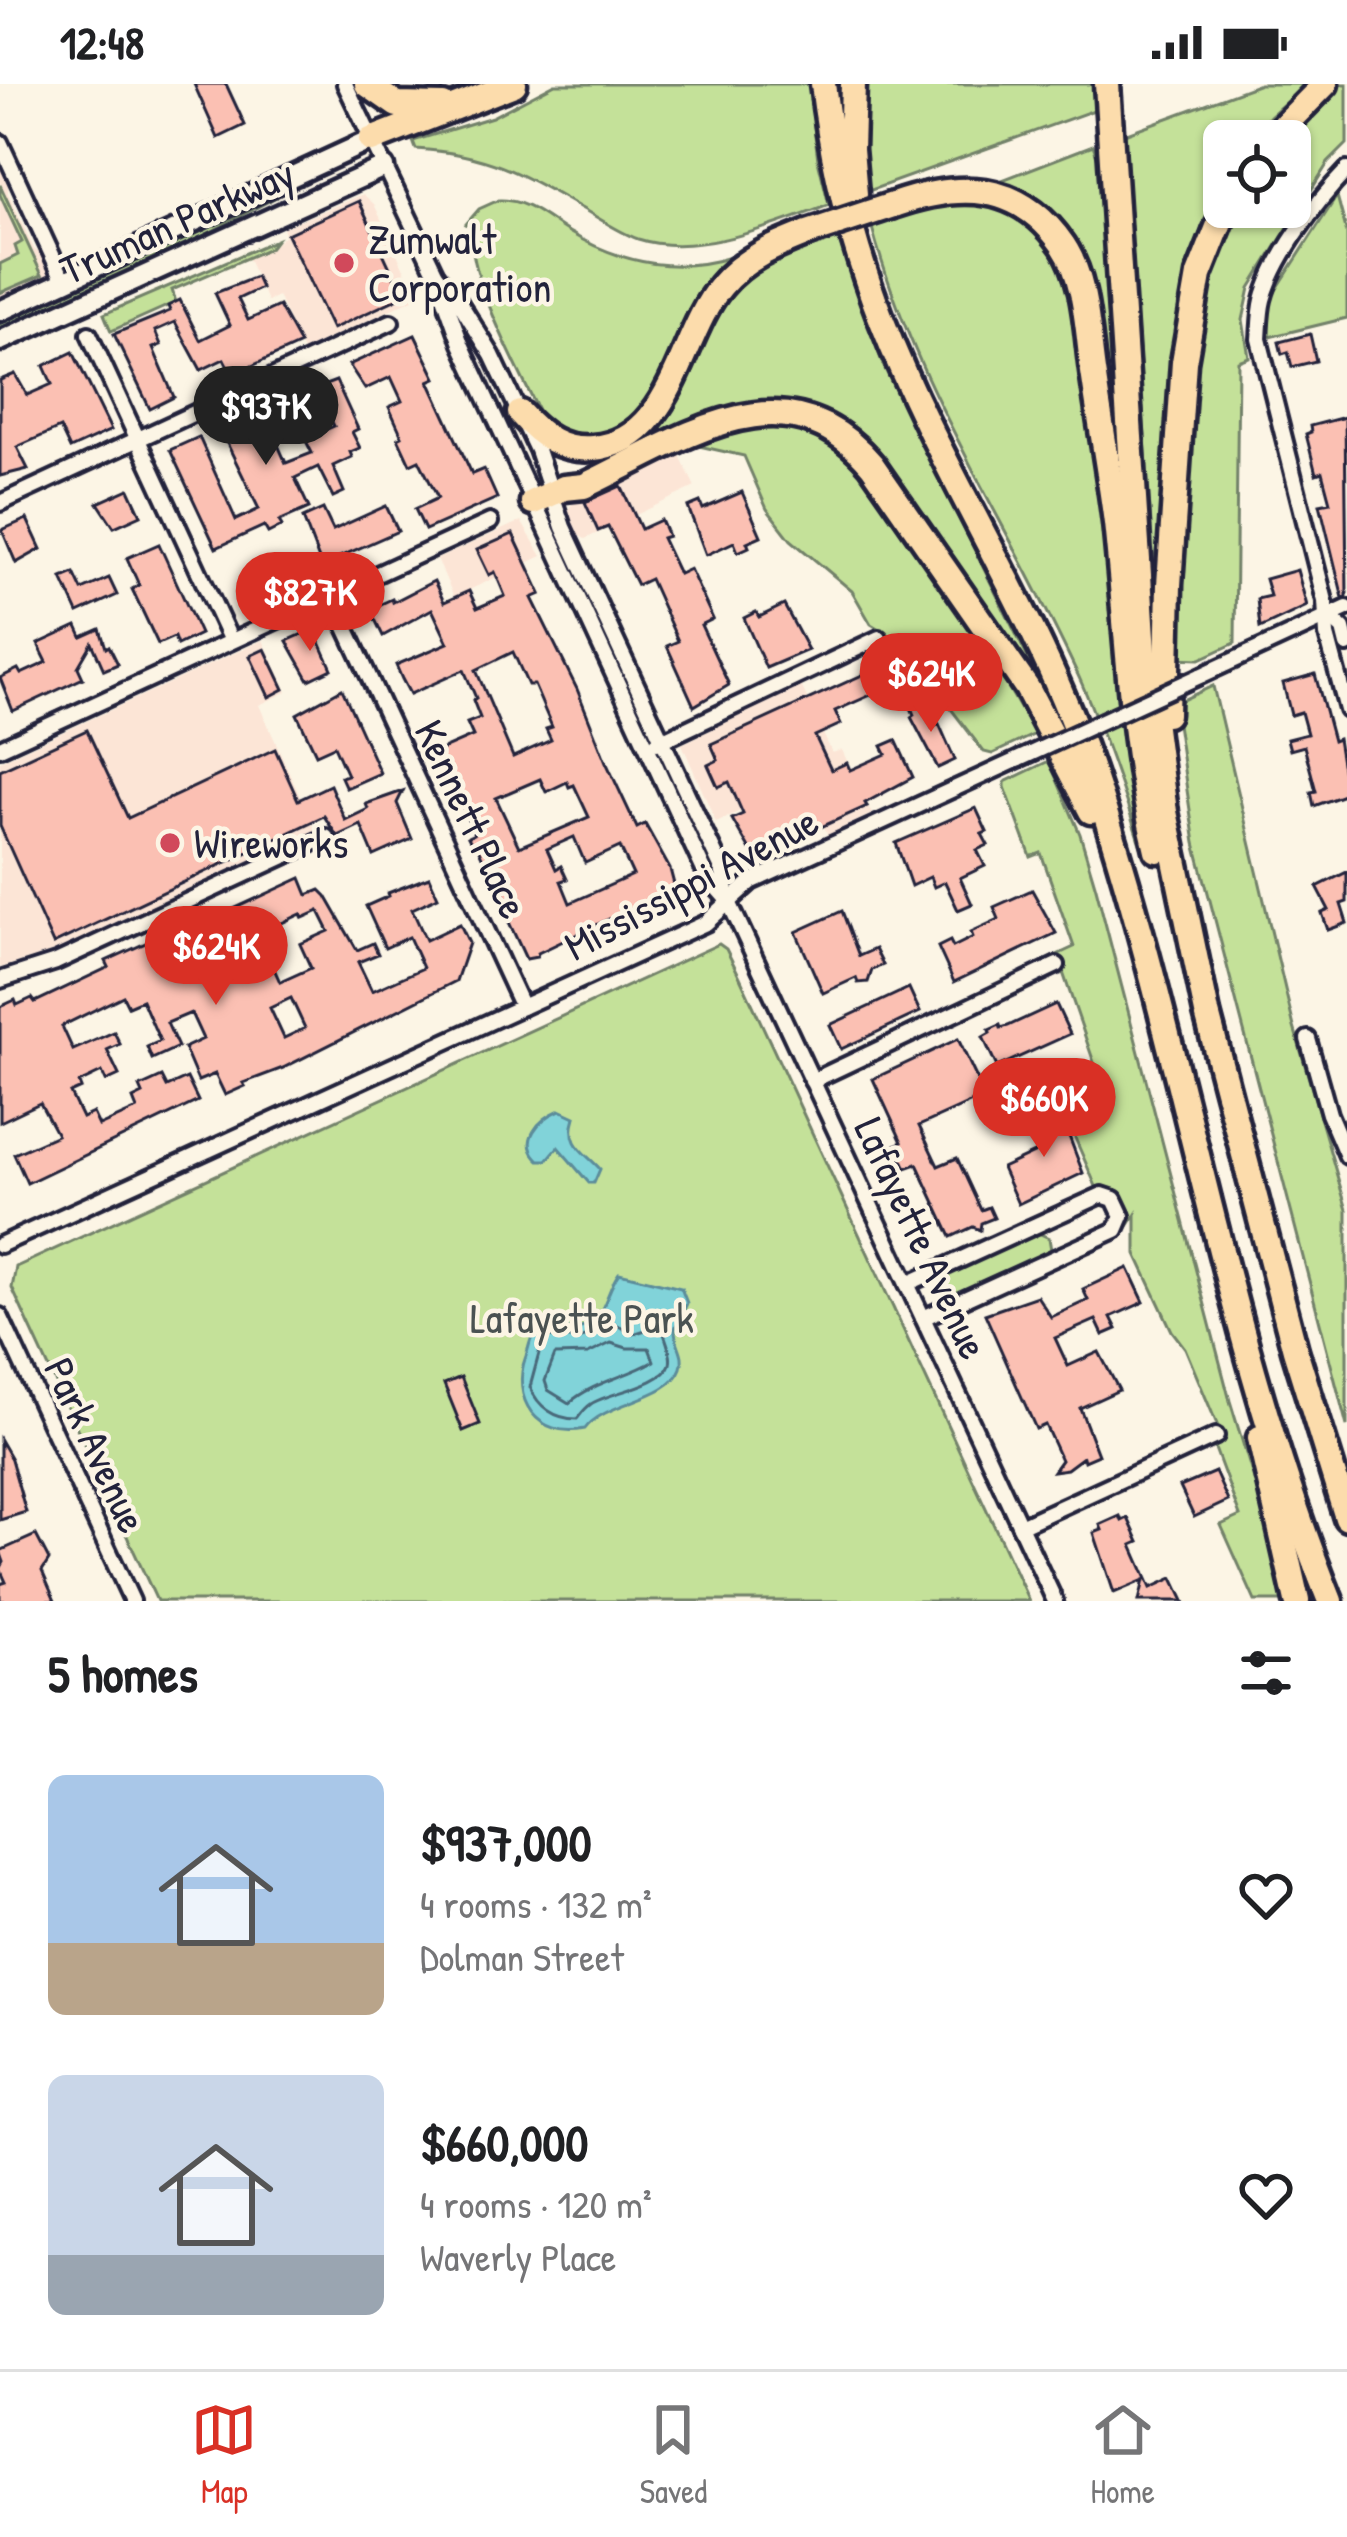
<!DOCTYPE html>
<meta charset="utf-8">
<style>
:root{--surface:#fff;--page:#f6f6f6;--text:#202124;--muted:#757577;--line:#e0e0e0;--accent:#d93025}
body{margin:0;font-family:"Patrick Hand",sans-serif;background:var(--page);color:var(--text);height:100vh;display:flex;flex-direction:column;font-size:45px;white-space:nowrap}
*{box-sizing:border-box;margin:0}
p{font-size:39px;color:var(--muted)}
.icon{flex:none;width:66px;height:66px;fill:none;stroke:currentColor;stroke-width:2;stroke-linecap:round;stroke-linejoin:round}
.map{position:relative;height:1517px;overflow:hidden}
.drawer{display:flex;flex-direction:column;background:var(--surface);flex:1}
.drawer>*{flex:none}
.buttons{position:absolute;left:1203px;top:36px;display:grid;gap:24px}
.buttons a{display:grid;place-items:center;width:108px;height:108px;border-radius:18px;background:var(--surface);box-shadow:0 3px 9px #0004;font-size:60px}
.price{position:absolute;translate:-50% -102px;padding:0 27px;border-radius:42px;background:var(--accent);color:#fff;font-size:39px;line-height:78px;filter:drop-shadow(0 3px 6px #0008)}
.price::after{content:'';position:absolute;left:50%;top:72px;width:36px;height:27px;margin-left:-18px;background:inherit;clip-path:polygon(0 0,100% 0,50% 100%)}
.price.selected{background:#222;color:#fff}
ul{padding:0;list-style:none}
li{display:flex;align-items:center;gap:36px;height:300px;padding:0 48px}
li span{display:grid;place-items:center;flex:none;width:336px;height:240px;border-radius:18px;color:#555}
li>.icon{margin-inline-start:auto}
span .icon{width:144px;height:144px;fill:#fffc;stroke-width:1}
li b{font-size:51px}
h2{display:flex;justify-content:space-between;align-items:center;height:144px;padding:0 48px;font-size:51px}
.status{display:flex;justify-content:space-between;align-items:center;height:84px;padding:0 60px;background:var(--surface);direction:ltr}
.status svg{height:33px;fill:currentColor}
.menu{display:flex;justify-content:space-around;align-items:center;height:168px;border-top:3px solid var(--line);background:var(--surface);font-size:33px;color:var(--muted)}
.menu a{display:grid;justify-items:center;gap:6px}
.menu .selected{color:var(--accent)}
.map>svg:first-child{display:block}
.built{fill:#fce5d6}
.green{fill:#c4e199;stroke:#73826a;stroke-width:3}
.water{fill:#81d3d9;stroke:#5b8c9a;stroke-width:3}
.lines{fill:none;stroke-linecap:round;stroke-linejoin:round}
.shore{stroke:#48697a;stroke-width:3}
.building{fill:#fbc0b3;stroke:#22223b;stroke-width:3;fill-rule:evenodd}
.street-casing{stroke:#22223b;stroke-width:22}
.secondary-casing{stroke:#22223b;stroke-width:27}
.highway-casing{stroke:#22223b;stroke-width:33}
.street{stroke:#fcf5e5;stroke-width:14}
.secondary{stroke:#fcf5e5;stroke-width:18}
.highway{stroke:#fcdcac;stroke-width:24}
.street-bridge-casing{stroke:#22223b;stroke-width:22;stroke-linecap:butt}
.highway-bridge-casing{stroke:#22223b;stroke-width:33;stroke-linecap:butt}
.street-bridge{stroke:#fcf5e5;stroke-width:14}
.highway-bridge{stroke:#fcdcac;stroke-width:24}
.poi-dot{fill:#d1495b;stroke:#fcf5e5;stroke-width:4.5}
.labels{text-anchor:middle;stroke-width:9;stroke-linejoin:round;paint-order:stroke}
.street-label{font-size:42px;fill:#22223b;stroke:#fcf5e5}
.poi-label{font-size:42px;fill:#22223b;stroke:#fcf5e5;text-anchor:start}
.park-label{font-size:42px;fill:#4a5252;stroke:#fcf5e5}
</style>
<div class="status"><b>12:48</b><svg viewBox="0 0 49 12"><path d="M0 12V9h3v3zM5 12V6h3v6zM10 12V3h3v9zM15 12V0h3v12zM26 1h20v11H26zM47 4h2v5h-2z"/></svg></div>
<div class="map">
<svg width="1347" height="1517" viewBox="0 0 1347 1517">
<rect width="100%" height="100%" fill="#fcf5e5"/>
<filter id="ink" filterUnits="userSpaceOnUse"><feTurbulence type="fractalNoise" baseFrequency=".00833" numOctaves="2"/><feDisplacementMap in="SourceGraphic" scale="24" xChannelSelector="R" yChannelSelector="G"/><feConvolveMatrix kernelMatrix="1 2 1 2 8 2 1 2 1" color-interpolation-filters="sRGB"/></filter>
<g filter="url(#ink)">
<g class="built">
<polygon points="0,78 8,98 8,109 34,165 45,173 51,188 43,197 0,217"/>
<polygon points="363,110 374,120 417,213 303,267 278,212 267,217 247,173 270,164 285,151 283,144"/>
<polygon points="677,365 695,403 585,455 575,449 567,428 577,412"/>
<polygon points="521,437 542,472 454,513 437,475"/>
<polygon points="263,556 287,608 259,621 315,746 52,868 0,884 0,677"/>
<polygon points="801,601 832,669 842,666 872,730 828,751 803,699 716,738 682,660"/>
</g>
<g class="green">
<path d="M555 0H809L818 76 829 121C774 141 697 174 638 155 618 148 599 134 581 124 522 89 485 69 416 65L413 57 492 33Z"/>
<polygon points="863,0 1095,0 1097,25 863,109 860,79"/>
<polygon points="1260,0 1306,0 1270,32 1251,57 1224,57 1224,100 1202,143 1178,230 1160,500 1155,499 1124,50"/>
<polygon points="1339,0 1347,0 1347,60 1328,79 1250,204 1243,236 1249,273 1238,277 1235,559 1200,575 1174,574 1199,231 1212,182 1238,123 1290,123 1290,57 1283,57"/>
<polygon points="1093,61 1101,84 1120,353 1112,355 1091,206 1028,113 1002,96"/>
<polygon points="329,85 167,171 0,248 0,236"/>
<polygon points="0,101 42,191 0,209 0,180 18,171 15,162 22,158 0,111"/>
<polygon points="1337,112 1347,149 1347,234 1269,253 1267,223 1273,211"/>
<path d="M965 113 1009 123 1046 152 1068 192 1103 394 1117 538 1119 612 1141 763C1123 708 1105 653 1082 600 1013 446 912 301 870 136Z"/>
<path d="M499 116C526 115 546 134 567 147 618 178 673 191 731 173L734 178 668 292 633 340 586 357 548 346C528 304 462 185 473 144L466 140 479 125Z"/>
<polygon points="836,148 883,281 1030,578 1039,604 845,345 707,335 644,353 709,229 747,184"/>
<polygon points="276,156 270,164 172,206 176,218 111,247 104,230"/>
<polygon points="789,334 848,363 958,517 1035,650 992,670 984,668 899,557 871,540 852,507 791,456 767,425 744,372 690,360 733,341"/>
<polygon points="1213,602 1294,943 1347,1126 1347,1342 1195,759 1174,620"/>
<path d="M1049 677 1080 750 1096 804 1230 1317 1291 1517H1255L1221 1441 1240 1432 1214 1362 1221 1350 1185 1264 1172 1247 1136 1170V1130L1123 1150C1132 1132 1128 1118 1112 1106L1098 1107 1062 1024 1096 1007 1099 993 1057 871 1074 863 1041 769 1031 773 1005 703V698Z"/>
<polygon points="719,860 726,865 739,891 1029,1517 157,1517 12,1204 16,1183"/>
<polygon points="1036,1148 1049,1154 1051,1166 1048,1170 953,1215 945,1212 939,1197 942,1190"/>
</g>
<g class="water">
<path d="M560 1026 575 1033C566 1061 584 1067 600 1085L594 1099H589L558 1063 547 1076H539C518 1057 539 1035 560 1026Z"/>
<path d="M619 1189 681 1204 687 1219C684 1228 676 1237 675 1246 675 1260 686 1270 681 1284 670 1316 605 1317 585 1345 537 1355 510 1315 526 1272 531 1257 530 1248 545 1240 555 1241 566 1246 576 1245 605 1242 605 1207 619 1189Z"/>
</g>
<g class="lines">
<g class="shore">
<path d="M611 1238 633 1250 661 1241C664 1251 673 1270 670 1280 664 1301 607 1309 591 1320 585 1324 581 1330 577 1335 555 1335 538 1323 530 1303L543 1255C576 1246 570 1268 611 1238Z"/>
<path d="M611 1259 627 1264H649L654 1277C627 1293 593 1298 569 1319L548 1306 545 1297 555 1271 588 1270Z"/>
</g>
</g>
<g class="building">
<polygon points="194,0 226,0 245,41 218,54"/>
<polygon points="359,117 403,212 332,245 287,150"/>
<polygon points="256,193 261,204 238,215 248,236 279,222 300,260 232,291 224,275 201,286 175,238 155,247 161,261 153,264 174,313 150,325 114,250 170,227 168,222 180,216 200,256 230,241 215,209"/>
<polygon points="1310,250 1316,277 1292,283 1288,268 1282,270 1279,258"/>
<polygon points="415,251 436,294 429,297 472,390 484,385 497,414 425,446 415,425 438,414 419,376 410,380 398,354 402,352 389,323 402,317 391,293 365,305 349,281"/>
<polygon points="73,268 111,346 70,365 60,344 17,363 28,385 0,392 0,296 15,290 27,311 52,300 44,282"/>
<polygon points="336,297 358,345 352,348 360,364 350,368 352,373 333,382 344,408 333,413 318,383 295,394 309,424 279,437 282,442 268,449 264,442 216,464 170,366 199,353 236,436 259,425 219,343 265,320 273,336 268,338 286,379 312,369 305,355 334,342 321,315 317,316 312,306"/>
<polygon points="1345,333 1347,513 1343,514 1320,420 1330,418 1322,388 1316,390 1306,350 1311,348 1310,342"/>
<polygon points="621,402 641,445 661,436 668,452 662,454 679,490 690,485 713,535 701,541 729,601 694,622 667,562 678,557 650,495 637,501 608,443 598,447 585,418"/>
<polygon points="129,405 141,431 114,443 98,419"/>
<polygon points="742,408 761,452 747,458 749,463 738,468 734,458 706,471 688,423 700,418 703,425"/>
<polygon points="386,422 398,447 321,481 303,434 323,425 333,446"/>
<polygon points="27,435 41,465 16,479 2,446"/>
<path d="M513 450 541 510 532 514 577 605 606 678 637 744 645 740 670 785 676 808 619 831 622 836 612 841 609 835 538 869 537 873 526 875 507 834 513 831 494 789 490 791 477 762 473 763 468 753 474 750 438 667 473 652 467 639 480 634 473 616 476 614 464 586 410 610 402 595 396 581 448 559 432 525 383 552 370 525 392 515 393 518 434 497 444 518 469 507 477 524 505 512 495 488 489 491 477 466ZM513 568 528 601H534L552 643 546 645 551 656 513 673 476 586ZM540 695 546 708 567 698 569 703 574 701 589 733 519 763 496 714ZM574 753 585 779 620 763 633 791 570 819 561 797 567 795 561 782 556 785 547 765Z"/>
<polygon points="159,460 200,550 177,561 174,553 158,560 132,505 139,501 127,474"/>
<polygon points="290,486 298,503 247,527 240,511"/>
<polygon points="1297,486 1307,522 1260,544 1257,515 1270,512 1265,495"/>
<polygon points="74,489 82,506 109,494 117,511 78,529 62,494"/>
<polygon points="784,521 808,566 766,584 744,534 756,528 759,533"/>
<polygon points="77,542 82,553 100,545 106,564 109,562 118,580 104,586 92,559 78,583 83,594 13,627 0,594 18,585 21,590 47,578 38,560"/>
<polygon points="314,545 332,585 309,596 287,557"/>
<polygon points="265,565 284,605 269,613 250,572"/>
<polygon points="882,582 891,602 835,627 841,640 815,652 831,686 847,679 850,686 886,670 882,662 896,656 913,693 865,719 867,722 812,747 808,739 751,768 732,735 743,730 729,698 718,703 708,681 718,676 711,660"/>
<polygon points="1315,590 1333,657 1338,655 1347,710 1314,722 1311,708 1316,707 1304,662 1290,666 1287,655 1307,650 1301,628 1291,631 1283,599"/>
<polygon points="342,605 380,689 346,704 341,693 347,691 334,662 316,670 297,630"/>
<polygon points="917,612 932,644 939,640 955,676 938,684 911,633 914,631 908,616"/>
<polygon points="87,646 128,734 275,665 298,716 330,701 345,736 368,725 366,720 403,707 397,719 412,755 374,772 361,741 337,752 324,732 53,860 0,742 0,686"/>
<polygon points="976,724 987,748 982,750 988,761 977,766 985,782 960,794 972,820 958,826 945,798 934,803 930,793 911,802 896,759"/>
<polygon points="1347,788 1347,818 1341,820 1347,839 1328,846 1322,829 1329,826 1317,803"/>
<path d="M429 793 438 813 412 825 426 856 460 840 469 859 456 897 283 984 243 999 245 1002 225 1011 215 990 198 997 184 964 203 955 191 929 167 939 178 963 152 975 147 963 160 957 142 916 128 922 123 912 62 942 73 966 114 948 120 960 107 966 119 991 106 997 102 988 79 999 81 1004 70 1009 82 1034 93 1029 99 1042 137 1025 133 1015 143 1010 140 1003 162 993 167 1003 187 994 198 1017 27 1099 14 1070 57 1051 40 1019 0 1038V923L15 916 17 921 32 914 35 918 109 883 106 877 181 843 186 854 217 839 214 834 301 794 308 811 320 806 326 812 357 866 373 859 378 870 358 878 372 907 423 884 409 853 385 864 366 822 389 812 388 809ZM319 827 329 847 300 860 311 884 280 898 264 862 273 858 267 846 301 830 303 834ZM291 914 305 944 284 954 270 924Z"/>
<polygon points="1032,806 1056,849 954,898 938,863 950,857 953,863 973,853 971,848 999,835 994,823"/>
<polygon points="842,827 859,872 875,865 883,881 872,886 868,898 858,899 856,894 823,909 796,848"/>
<polygon points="909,904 920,928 841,965 830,941"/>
<polygon points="1056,920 1070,950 997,983 983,953 990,949 989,946 1000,941 1001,944 1008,942"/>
<polygon points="958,955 985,1012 919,1042 938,1082 957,1074 981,1126 989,1123 994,1134 981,1139 980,1146 973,1143 951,1153 917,1080 906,1084 895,1061 902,1058 873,995"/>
<polygon points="1059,1026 1083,1089 1018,1120 1002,1084 1038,1067 1026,1042"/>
<polygon points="1128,1184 1144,1218 1111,1233 1117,1245 1103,1251 1096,1236 1055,1254 1068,1282 1099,1268 1119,1306 1080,1324 1098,1371 1084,1377 1083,1373 1067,1385 1053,1387 1061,1376 1045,1341 1036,1345 985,1230 1037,1212 1051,1233 1088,1216 1083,1205"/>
<polygon points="461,1293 480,1340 463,1347 444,1300"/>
<polygon points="0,1356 11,1375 26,1428 0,1436"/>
<polygon points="1215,1388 1228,1417 1194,1433 1180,1403"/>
<polygon points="1120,1432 1122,1437 1128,1434 1139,1458 1132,1461 1151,1504 1173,1494 1184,1517 1139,1517 1144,1496 1114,1509 1094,1449 1102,1446 1100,1441"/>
<polygon points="36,1451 49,1476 42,1487 55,1517 0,1517 0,1500 6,1498 0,1485 4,1478 0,1467"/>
</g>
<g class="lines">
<defs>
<g id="street">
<polyline points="345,0 436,190 461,260 707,793 729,818"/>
<polyline points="0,58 64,197"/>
<path d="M1347 86C1317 117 1274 173 1263 216 1260 228 1260 242 1259 255L1325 517 1327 551 1347 626"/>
<polyline points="436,190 458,216 492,271 537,366 563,443 722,785 729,818 1055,1517"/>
<polyline points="89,250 231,557"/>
<polyline points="0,419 391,238"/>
<polyline points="331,511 522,923"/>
<polyline points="1329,532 1343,545 1347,561"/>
<polyline points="1200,592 1347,524"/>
<polyline points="657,659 879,554"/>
<polyline points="0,664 490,438"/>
<polyline points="0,896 56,878 326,753"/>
<polyline points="1308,955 1329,1030 1347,1072"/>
<polyline points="812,997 1057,881"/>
<polyline points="0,1161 706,839 751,798 1019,675"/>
<polyline points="907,1200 1102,1111 1114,1115 1122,1132 1116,1146 923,1234"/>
<polyline points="0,1232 132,1517"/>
<polyline points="1020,1442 1216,1352"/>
</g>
<g id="secondary">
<polyline points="0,227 371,56"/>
<polyline points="0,257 384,83"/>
</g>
<g id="highway">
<polyline points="367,0 397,21 443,22"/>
<path d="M823 0C833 82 852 160 882 237 942 392 1039 531 1092 689 1184 961 1223 1250 1330 1517"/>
<polyline points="853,0 851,65 855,110"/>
<polyline points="1107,0 1144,568 1165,728 1207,929 1295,1266 1347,1434"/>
<polyline points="371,56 514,0"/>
<polyline points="1269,57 1325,0"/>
<path d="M893 121C959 98 1019 97 1063 161 1088 198 1087 252 1094 294 1101 343 1110 391 1116 439 1128 549 1130 658 1157 766"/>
<path d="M520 329C540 352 562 367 593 364 673 358 679 252 721 202 744 174 775 162 808 149"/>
<path d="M533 418 564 404 584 402C680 357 785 277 872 381L1027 604 1091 727"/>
<polyline points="1166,630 1169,501 1184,278 1199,191 1226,123"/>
<polyline points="1260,1354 1297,1517"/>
</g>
</defs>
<use href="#street" class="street-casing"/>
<use href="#secondary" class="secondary-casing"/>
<use href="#highway" class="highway-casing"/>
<use href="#street" class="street"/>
<use href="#secondary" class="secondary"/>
<use href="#highway" class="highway"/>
<defs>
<polyline id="street-bridge" points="1019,675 1200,592"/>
<polyline id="highway-bridge" points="808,149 893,121"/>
</defs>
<use href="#street-bridge" class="street-bridge-casing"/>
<use href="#highway-bridge" class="highway-bridge-casing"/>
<use href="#street-bridge" class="street-bridge"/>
<use href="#highway-bridge" class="highway-bridge"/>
</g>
</g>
<g class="poi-dot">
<circle cx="344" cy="179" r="12"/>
<circle cx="170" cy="759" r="12"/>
</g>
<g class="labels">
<g class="street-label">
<text transform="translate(177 137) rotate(-24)" y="15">Truman Parkway</text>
<text transform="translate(472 735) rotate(65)" y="15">Kennett Place</text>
<text transform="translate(691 799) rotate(-28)" y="15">Mississippi Avenue</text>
<text transform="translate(922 1154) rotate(65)" y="15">Lafayette Avenue</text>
<text transform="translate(96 1361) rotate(65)" y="15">Park Avenue</text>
</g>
<g class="poi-label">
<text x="368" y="170">Zumwalt<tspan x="368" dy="48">Corporation</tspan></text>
<text x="194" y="774">Wireworks</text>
</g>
<g class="park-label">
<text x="582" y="1249">Lafayette Park</text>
</g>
</g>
</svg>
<div class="buttons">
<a><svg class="icon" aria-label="locate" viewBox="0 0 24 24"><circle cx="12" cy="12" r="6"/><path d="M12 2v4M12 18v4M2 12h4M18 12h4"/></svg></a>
</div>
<b class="price selected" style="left:266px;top:384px">$937K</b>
<b class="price" style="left:310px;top:570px">$827K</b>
<b class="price" style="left:931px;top:651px">$624K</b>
<b class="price" style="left:216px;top:924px">$624K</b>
<b class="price" style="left:1044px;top:1076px">$660K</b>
</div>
<section class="drawer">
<h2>5 homes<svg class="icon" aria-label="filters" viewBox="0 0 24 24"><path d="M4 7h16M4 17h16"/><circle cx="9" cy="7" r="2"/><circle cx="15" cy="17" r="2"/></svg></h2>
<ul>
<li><span style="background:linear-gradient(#a9c7e8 70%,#b9a48a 0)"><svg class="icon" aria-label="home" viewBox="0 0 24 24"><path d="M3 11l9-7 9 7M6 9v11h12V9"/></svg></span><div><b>$937,000</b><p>4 rooms · 132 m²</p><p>Dolman Street</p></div><svg class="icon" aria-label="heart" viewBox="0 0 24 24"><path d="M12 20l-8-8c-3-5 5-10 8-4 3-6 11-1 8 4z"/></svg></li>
<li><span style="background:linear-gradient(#c9d6e8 75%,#9aa5b1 0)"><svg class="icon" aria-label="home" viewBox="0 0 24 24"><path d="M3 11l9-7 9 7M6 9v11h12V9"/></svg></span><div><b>$660,000</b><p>4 rooms · 120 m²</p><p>Waverly Place</p></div><svg class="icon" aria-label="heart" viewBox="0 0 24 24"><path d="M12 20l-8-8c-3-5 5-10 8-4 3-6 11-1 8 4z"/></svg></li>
</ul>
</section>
<nav class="menu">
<a class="selected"><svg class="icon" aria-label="map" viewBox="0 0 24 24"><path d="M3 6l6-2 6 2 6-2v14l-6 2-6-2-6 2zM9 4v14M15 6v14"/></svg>Map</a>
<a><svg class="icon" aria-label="saved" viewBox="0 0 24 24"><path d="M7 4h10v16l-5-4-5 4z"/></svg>Saved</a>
<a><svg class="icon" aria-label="home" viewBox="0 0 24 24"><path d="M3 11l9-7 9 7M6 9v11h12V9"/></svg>Home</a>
</nav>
